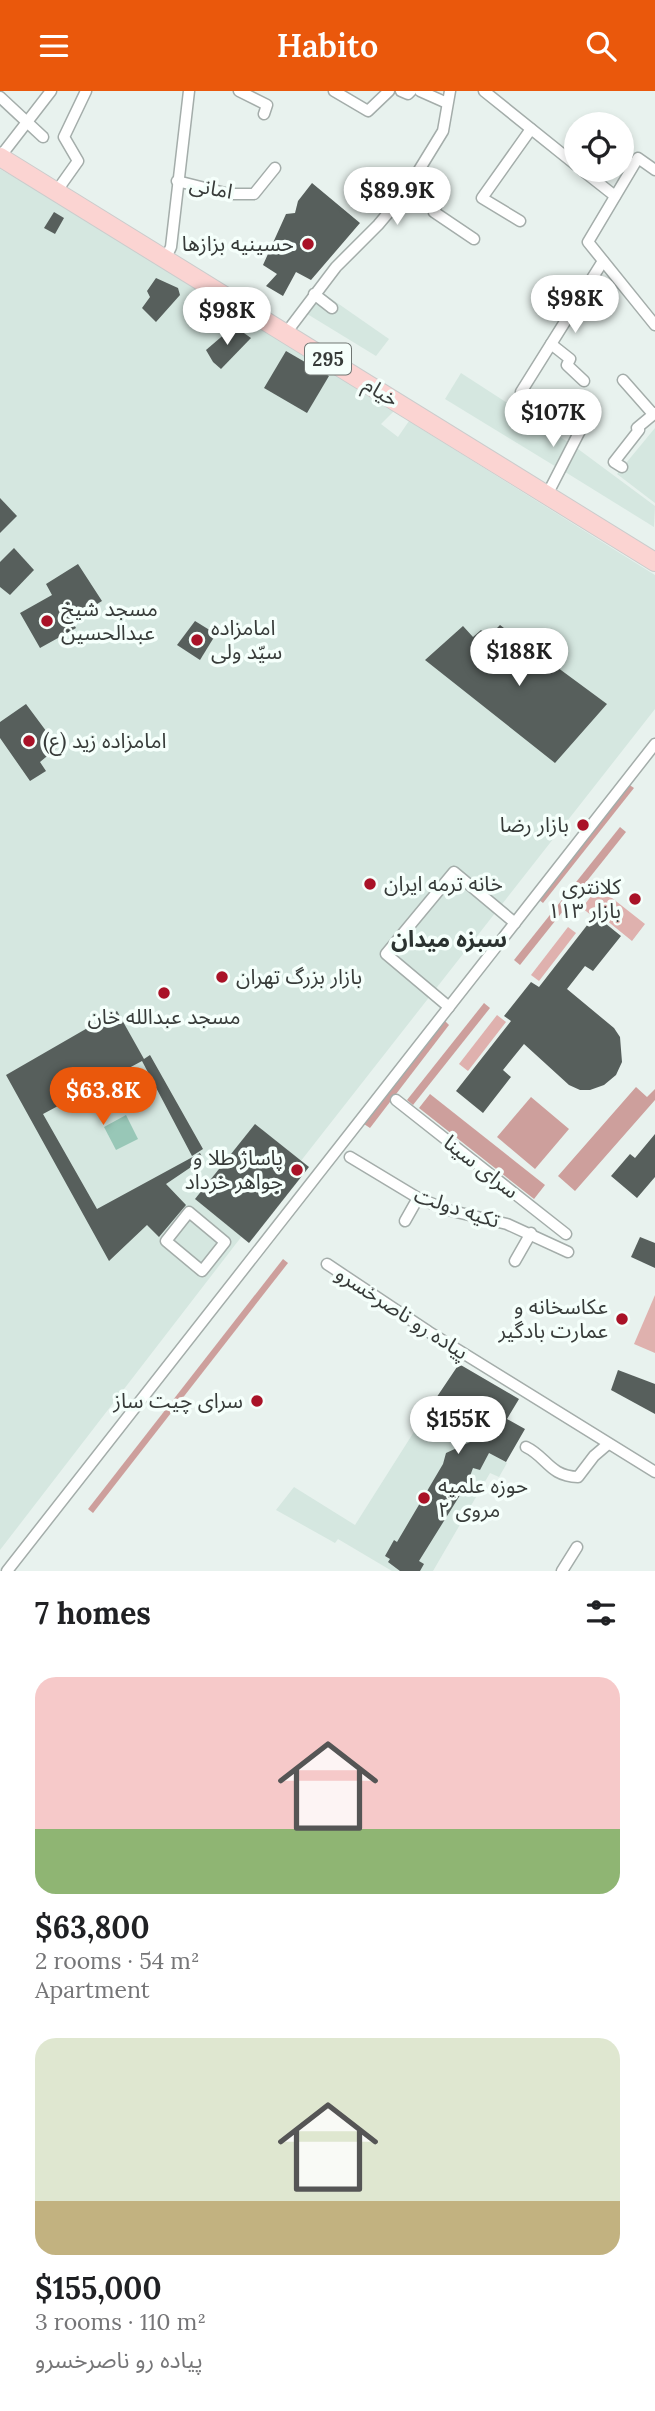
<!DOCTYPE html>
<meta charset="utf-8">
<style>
:root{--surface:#fff;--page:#f2f2f2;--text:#202124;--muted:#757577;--accent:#ea580c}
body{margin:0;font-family:Lora,"Noto Sans Arabic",serif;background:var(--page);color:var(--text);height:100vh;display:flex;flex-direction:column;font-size:26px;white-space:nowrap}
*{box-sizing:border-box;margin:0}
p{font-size:23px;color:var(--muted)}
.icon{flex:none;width:38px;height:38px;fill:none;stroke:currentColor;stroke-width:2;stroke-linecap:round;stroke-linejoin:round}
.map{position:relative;height:1480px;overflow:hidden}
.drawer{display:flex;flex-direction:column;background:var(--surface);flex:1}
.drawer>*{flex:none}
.tools{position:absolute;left:564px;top:21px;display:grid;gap:14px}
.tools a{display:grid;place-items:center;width:70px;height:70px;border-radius:50%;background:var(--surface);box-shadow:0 4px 10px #0003;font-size:35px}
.price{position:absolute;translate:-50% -60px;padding:0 16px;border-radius:24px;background:#fff;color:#222;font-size:23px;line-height:46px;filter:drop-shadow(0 2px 4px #0008)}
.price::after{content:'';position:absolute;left:50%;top:42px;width:21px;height:16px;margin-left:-10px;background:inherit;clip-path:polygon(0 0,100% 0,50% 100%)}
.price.active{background:var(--accent);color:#fff}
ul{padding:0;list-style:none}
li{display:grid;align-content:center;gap:14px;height:371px;padding:0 35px}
li span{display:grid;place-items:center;height:217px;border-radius:21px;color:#555}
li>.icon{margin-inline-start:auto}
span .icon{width:126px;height:126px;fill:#fffc;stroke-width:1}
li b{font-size:30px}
h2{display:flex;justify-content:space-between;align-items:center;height:84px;padding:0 35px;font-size:30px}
header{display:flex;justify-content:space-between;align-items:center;height:91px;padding:0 35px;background:var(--accent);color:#fff;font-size:32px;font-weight:600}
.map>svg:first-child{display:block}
.built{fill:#d5e7e0}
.green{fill:#dfb1ae}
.forest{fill:#cd9f9c}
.water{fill:#98c7b7}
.building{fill:#575f5c}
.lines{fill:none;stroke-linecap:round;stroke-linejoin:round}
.street-casing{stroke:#a4adaa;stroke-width:13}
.primary-casing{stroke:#cbcccc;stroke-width:20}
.street{stroke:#fff;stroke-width:10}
.primary{stroke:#fbd4d2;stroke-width:18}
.poi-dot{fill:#a91227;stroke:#f5fffb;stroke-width:2.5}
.labels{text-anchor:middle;stroke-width:7;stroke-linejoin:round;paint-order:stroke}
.shield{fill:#f5fffb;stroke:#707673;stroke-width:2}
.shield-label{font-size:19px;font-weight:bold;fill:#373b39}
.street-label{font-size:21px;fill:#373b39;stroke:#f5fffb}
.poi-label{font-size:21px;fill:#373b39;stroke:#f5fffb;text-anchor:end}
.neighbourhood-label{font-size:23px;font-weight:bold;fill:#2b3230;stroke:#f5fffb}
</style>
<header><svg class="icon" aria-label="menu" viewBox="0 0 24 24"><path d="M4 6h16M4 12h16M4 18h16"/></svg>Habito<svg class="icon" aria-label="search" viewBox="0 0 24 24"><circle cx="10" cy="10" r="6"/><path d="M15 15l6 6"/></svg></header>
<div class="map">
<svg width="655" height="1480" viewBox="0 0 655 1480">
<rect width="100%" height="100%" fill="#e8f2ee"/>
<g class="built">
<polygon points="0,78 63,114 394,320 381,333 398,346 409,330 655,484 655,618 235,1154 0,1459"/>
<polygon points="320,200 389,248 376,265 304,221"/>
<polygon points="461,282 571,353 558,377 445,308"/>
<polygon points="655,337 655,412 617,383"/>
<polygon points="574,355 655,415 654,436 562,379"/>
<polygon points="424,1325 507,1372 499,1386 490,1382 433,1480 392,1480 338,1448 335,1452 276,1419 294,1396 355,1434"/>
</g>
<g class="green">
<polygon points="598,796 645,833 632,850 595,820 591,824 582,817"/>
<polygon points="568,836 576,842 539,890 531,884"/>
<polygon points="497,924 506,931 468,980 459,973"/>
<polygon points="655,1204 655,1262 634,1253"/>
</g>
<g class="forest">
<polygon points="628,693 634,697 543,812 538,808"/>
<polygon points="620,736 626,741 520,874 514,869"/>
<polygon points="484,912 490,917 413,1014 407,1009"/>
<polygon points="444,929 449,934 370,1037 364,1033"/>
<polygon points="636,996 647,1006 655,998 655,1009 575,1100 558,1085"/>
<polygon points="430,1003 545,1094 534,1108 419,1017"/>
<polygon points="531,1006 569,1038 535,1078 497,1046"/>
<polygon points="283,1168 288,1172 93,1422 88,1418"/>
</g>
<polygon class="water" points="126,1024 138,1048 116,1059 104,1036"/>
<g class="building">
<polygon points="312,92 360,132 311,189 296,181 283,205 266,195 277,183 263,174 286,123 295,122 298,110"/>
<polygon points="54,121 64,127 55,143 44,137"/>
<polygon points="156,187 178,197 180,204 156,231 142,217 150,206 147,200"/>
<polygon points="234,235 251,247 221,278 213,271 206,259"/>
<polygon points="286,260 329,285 307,322 264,297"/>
<polygon points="0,407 17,425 0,442"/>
<polygon points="14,457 34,479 10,504 0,496 0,471"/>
<polygon points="78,473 102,510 71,529 76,537 40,557 20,522 52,504 46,493"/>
<polygon points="195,530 216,543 200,569 177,554"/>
<polygon points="500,534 607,613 555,672 425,569 463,535 473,546 481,539 488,546"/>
<polygon points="26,613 58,656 40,671 46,680 30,690 0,647 0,631"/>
<polygon points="595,824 621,845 593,880 585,875 567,898 614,937 620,946 622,971 616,984 604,994 590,999 580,999 569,994 524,953 503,979 511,986 483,1022 456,1000 511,930 504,925 531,891 539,896"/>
<polygon points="117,920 144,968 150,964 203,1058 192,1065 142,970 43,1023 97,1118 200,1062 203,1068 166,1093 186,1114 159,1146 147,1134 109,1170 6,984"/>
<polygon points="255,1033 309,1076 249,1152 195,1108"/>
<polygon points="655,1043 655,1086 637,1107 611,1085 630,1063 635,1067"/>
<polygon points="640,1146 655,1152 655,1177 631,1166"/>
<polygon points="459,1273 519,1308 507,1328 525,1338 506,1371 489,1362 480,1379 473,1377 467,1393 419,1470 424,1473 420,1480 400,1480 388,1471 390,1468 385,1465 394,1449 397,1451 443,1373 446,1362 470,1351 424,1325"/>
<polygon points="618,1279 655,1293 655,1323 611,1299"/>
</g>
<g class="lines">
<defs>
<g id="street">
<polyline points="239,0 267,14 264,23"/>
<polyline points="334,0 368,20 389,0"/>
<polyline points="401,0 408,3 411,0"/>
<polyline points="420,0 447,12"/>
<polyline points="484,0 576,74"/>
<polyline points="0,6 43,46"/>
<polyline points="0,66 51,0"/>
<polyline points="582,79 615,105"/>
<polyline points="655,79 638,67 588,151 655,234"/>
<polyline points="414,89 430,101 424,108 436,115 434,121 474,148"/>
<polyline points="177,90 229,103 254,103 275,77"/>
<polyline points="56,101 78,70 64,46 86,0"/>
<polyline points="520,130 482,107 531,38"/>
<polyline points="165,169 171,156 189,0"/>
<polyline points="314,203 332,217"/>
<polyline points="286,242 336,176 378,134 405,102 443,40 450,0"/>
<polyline points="551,253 570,268 567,274 584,290"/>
<polyline points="623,289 653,323"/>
<polyline points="521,301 603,170"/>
<polyline points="622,376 614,371 639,339 637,337 655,322"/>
<polyline points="547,404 587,326"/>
<polyline points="449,916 386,863 454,781 515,832"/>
<polyline points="396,1009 566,1143"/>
<polyline points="350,1066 418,1107 448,1119 507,1133 568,1161"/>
<polygon points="189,1121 225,1151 202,1180 166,1150"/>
<polyline points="405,1130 418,1107"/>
<polyline points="515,1170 531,1142"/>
<polyline points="327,1173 429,1241 655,1381"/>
<path d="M526 1356C547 1366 549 1385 578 1386L594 1365 608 1353"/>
<polyline points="7,1480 655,653"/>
<polyline points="562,1480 577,1456"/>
</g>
<polyline id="primary" points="0,66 655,471"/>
</defs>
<use href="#street" class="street-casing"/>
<use href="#primary" class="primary-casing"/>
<use href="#street" class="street"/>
<use href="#primary" class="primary"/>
</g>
<g class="poi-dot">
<circle cx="308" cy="153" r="7"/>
<circle cx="47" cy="530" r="7"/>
<circle cx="197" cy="549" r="7"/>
<circle cx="29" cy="650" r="7"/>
<circle cx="583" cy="734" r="7"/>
<circle cx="370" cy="793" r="7"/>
<circle cx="635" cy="808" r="7"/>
<circle cx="222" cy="886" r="7"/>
<circle cx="164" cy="902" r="7"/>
<circle cx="297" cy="1079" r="7"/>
<circle cx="622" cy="1228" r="7"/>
<circle cx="257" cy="1310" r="7"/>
<circle cx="424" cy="1407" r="7"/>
</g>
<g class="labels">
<rect class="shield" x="305" y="252.5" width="46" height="31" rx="5"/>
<g class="shield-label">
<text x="328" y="275">295</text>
</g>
<g class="street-label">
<text transform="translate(211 97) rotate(11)" y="7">امانی</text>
<text transform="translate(381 301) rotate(32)" y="7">خیام</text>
<text transform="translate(481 1076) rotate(38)" y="7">سرای سینا</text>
<text transform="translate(457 1117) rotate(18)" y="7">تکیه دولت</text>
<text transform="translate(402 1222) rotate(33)" y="7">پیاده رو ناصرخسرو</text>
</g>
<g class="poi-label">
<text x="294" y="160">حسینیه بزازها</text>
<text x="61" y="525" text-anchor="start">مسجد شیخ<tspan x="61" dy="24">عبدالحسین</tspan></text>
<text x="211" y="544" text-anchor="start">امامزاده<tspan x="211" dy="24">سیّد ولی</tspan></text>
<text x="43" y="657" text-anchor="start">امامزاده زید (ع)</text>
<text x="569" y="741">بازار رضا</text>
<text x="384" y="800" text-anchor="start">خانه ترمه ایران</text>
<text x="621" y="803">کلانتری<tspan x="621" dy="24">۱۱۳ بازار</tspan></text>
<text x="236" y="893" text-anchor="start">بازار بزرگ تهران</text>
<text x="164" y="933" text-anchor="middle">مسجد عبدالله خان</text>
<text x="283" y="1074">پاساژ طلا و<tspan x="283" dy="24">جواهر خرداد</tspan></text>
<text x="608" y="1223">عکاسخانه و<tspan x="608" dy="24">عمارت بادگیر</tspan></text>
<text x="243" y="1317">سرای چیت ساز</text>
<text x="438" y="1402" text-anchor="start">حوزه علمیه<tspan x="438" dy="24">مروی ۲</tspan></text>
</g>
<g class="neighbourhood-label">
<text x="449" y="856">سبزه میدان</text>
</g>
</g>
</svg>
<div class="tools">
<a><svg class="icon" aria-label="locate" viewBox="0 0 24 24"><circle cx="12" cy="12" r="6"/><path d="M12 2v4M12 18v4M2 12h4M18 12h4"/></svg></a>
</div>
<b class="price" style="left:397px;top:136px">$89.9K</b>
<b class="price" style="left:575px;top:244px">$98K</b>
<b class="price" style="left:227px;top:256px">$98K</b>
<b class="price" style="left:553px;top:358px">$107K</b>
<b class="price" style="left:519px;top:597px">$188K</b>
<b class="price active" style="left:103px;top:1036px">$63.8K</b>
<b class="price" style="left:458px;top:1365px">$155K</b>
</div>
<section class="drawer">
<h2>7 homes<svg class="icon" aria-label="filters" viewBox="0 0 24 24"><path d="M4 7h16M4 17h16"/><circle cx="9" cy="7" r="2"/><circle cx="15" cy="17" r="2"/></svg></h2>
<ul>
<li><span style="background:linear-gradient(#f6c9c9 70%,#8fb573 0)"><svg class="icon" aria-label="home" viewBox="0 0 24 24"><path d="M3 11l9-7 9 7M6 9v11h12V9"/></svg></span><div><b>$63,800</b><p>2 rooms · 54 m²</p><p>Apartment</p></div></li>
<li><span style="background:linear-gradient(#dfe7d0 75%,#c2b280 0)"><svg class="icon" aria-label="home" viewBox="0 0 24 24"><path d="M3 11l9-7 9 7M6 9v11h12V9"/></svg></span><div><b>$155,000</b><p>3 rooms · 110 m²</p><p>پیاده رو ناصرخسرو</p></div></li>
</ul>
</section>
